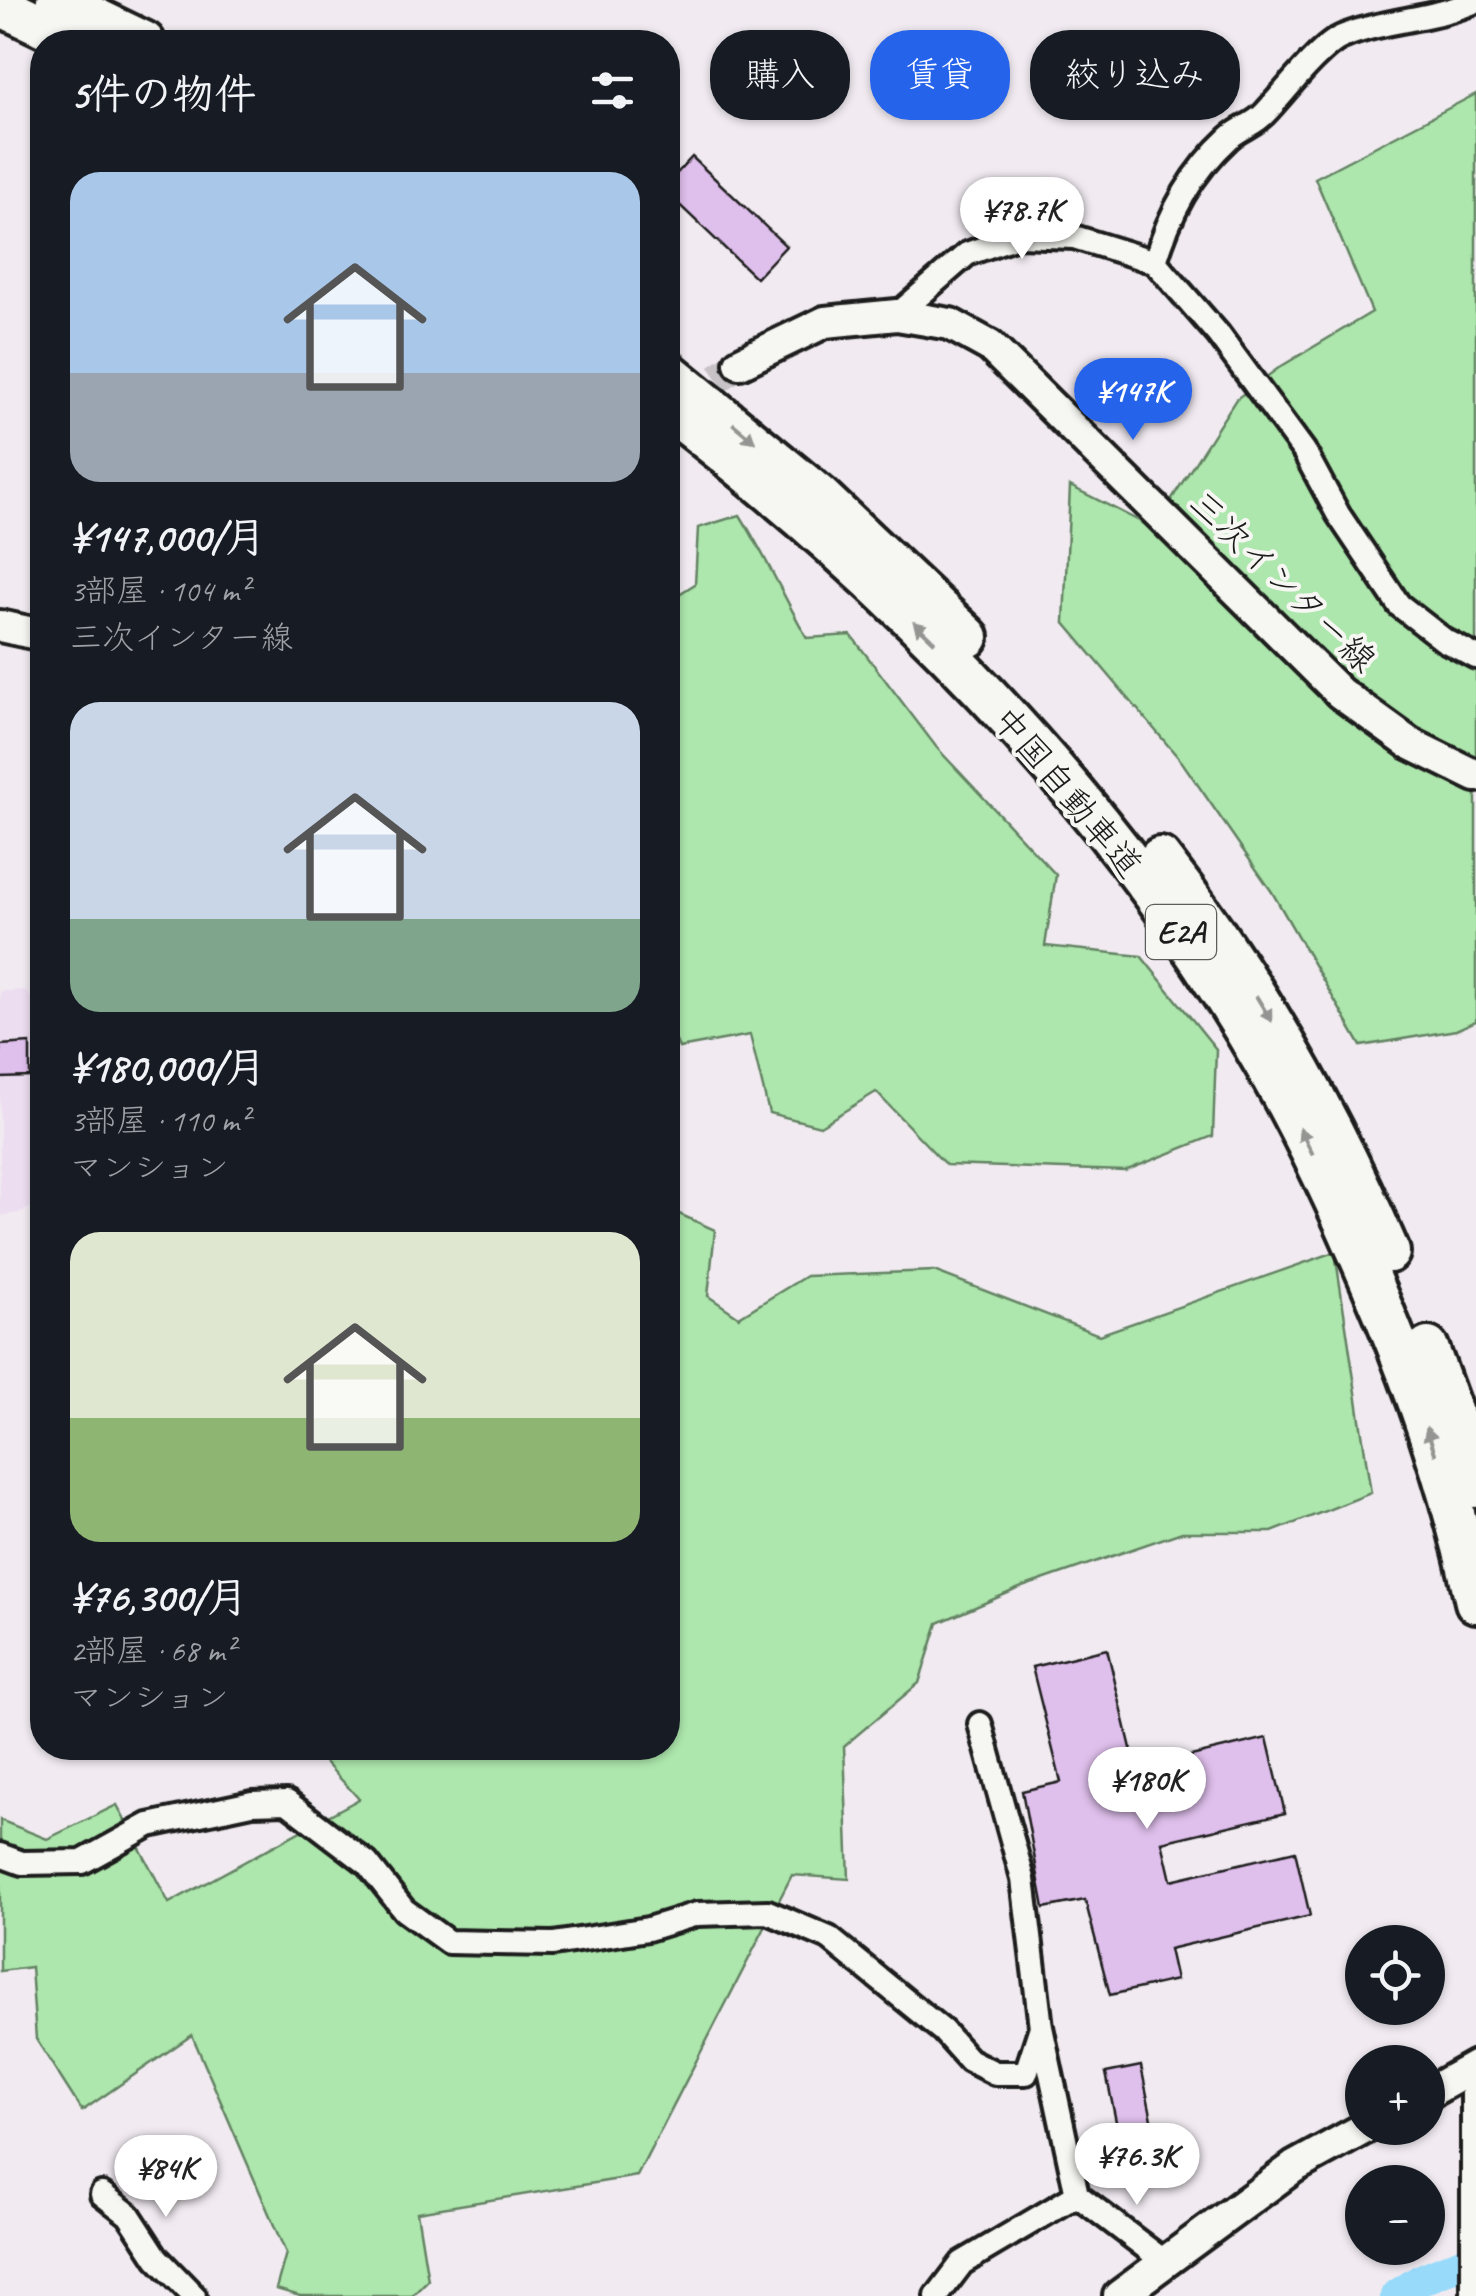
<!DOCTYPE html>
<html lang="ja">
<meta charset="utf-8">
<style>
:root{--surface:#171b24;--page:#242831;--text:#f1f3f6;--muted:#9ea1a6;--accent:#2563eb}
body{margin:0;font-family:Caveat,"Klee One",sans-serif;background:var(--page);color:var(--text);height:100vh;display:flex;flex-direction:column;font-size:38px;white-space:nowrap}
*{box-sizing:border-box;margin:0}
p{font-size:32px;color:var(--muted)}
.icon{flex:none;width:55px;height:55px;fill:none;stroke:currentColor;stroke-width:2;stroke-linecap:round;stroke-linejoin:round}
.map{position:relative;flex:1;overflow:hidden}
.sheet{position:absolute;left:30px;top:30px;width:650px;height:1730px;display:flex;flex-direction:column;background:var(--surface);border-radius:40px;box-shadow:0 2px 8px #0004}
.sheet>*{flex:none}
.guide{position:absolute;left:710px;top:30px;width:615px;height:90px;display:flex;gap:20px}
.buttons{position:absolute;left:1345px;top:1925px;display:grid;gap:20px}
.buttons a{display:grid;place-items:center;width:100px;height:100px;border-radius:50%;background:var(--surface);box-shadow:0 2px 8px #0004;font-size:50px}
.price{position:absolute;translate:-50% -85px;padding:0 22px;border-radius:35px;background:#fff;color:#222;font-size:32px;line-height:65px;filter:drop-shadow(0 2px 5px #0008)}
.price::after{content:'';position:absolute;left:50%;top:60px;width:30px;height:22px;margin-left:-15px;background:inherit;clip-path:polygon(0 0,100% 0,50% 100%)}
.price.on{background:var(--accent);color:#fff}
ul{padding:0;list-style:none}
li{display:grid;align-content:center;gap:20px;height:530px;padding:0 40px}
li span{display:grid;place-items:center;height:310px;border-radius:30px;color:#555}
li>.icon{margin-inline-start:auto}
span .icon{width:180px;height:180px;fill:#fffc;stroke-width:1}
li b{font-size:42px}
h2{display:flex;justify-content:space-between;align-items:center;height:120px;padding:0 40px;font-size:42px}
.tag{padding:0 35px;border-radius:40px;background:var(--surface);box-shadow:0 2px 8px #0004;font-size:35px;line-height:90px}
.tag.on{background:var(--accent);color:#fff}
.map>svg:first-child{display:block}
.built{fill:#ecdef0}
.green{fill:#ade7ad;stroke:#648264;stroke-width:2.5}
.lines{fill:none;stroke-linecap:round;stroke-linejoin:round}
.river{stroke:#98dafa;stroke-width:32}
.building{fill:#dfbfec;stroke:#1c1c1c;stroke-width:2.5}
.secondary-tunnel{stroke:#c6c2c6;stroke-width:30;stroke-dasharray:30 15;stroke-linecap:butt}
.street-casing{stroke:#1c1c1c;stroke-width:30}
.secondary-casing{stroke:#1c1c1c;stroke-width:38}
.highway-casing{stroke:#1c1c1c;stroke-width:48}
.street{stroke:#f6f6f2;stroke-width:22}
.secondary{stroke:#f6f6f2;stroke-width:30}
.highway{stroke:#f6f6f2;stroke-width:40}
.oneway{fill:#949492}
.labels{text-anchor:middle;stroke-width:8;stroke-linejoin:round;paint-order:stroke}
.shield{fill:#f6f6f2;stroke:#5d5d5c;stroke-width:2.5}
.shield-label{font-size:32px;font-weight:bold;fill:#1c1c1c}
.street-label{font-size:35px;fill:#1c1c1c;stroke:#f6f6f2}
</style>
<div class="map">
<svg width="1476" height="2296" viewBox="0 0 1476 2296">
<rect width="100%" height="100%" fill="#f1ebf1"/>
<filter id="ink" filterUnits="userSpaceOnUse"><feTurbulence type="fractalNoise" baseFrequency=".01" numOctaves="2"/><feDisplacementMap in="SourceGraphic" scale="20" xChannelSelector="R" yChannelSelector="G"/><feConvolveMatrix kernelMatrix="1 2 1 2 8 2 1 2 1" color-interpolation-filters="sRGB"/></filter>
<g filter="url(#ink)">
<polygon class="built" points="25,990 42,1011 42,1202 19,1213 0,1216 0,991"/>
<g class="green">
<polygon points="1476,94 1476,1021 1456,1030 1361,1046 1272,892 1182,762 1064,622 1070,486 1153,528 1236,399 1280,367 1372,312 1315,178"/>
<path d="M740 515C765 555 784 597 807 638L851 635 937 748 1056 875 1045 946 1141 956 1216 1049 1213 1136 1125 1171 946 1165 876 1092 820 1126 769 1113 750 1035 679 1048 668 1023V601L695 584 698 528Z"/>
<polygon points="668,1209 715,1230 708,1296 739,1317 806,1276 934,1271 1099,1335 1335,1252 1371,1493 1272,1532 1182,1532 1022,1587 938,1623 919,1683 844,1746 849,1879 792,1875 637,2176 417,2212 428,2280 412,2296 300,2296 276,2289 286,2253 192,2035 82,2111 36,2039 31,1967 0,1971 0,1820 47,1839 117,1805 169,1903 359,1799 312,1748 668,1748"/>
</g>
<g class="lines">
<polyline class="river" points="1396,2296 1421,2280 1464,2262"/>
</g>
<g class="building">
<polygon points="692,157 786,246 756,278 668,194 668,183"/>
<polygon points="30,1043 30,1077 0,1078 0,1045"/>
<polygon points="1107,1649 1136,1769 1267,1738 1285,1813 1162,1842 1171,1880 1295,1851 1310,1916 1169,1949 1176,1980 1110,1995 1085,1900 1044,1908 1022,1791 1061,1782 1032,1667"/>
<polygon points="1141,2066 1164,2178 1129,2185 1106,2073"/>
</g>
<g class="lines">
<polyline class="secondary-tunnel" points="680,404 740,363"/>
<defs>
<g id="street">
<path d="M1155 262C1169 214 1191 173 1229 138 1240 128 1256 124 1266 112 1284 93 1320 46 1342 37 1385 19 1433 20 1476 1"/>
<polyline points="897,315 967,254 1019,235 1074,237 1155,262 1218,334 1304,451 1338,514 1399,605 1444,640 1476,657"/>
<polyline points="980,1724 1023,1879 1041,2027 1077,2195 1165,2262"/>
<polyline points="0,1855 22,1863 82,1862 149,1825 252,1803 287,1802 367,1863 404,1910 448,1942 553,1944 648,1929 697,1914 768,1912 829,1938 943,2031 969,2060 995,2073 1026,2073 1041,2027"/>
<polyline points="102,2194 129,2215 157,2258 194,2296"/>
<polyline points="937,2296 962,2263 1077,2195"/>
<polyline points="1473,2296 1473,2068"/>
</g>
<g id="secondary">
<polyline points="740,363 825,322 897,315 950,324 990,346 1340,693 1409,743 1476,776"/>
<polyline points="0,626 42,635"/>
<polyline points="1428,2093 1476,2066"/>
<polyline points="1119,2296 1294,2167 1365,2128"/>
</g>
<g id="highway">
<polyline points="57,0 144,42"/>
<polyline points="0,5 77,42"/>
<polyline points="668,372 819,496 968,637"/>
<path d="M668 409C882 574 1080 769 1225 998 1282 1087 1329 1183 1370 1280 1415 1383 1452 1491 1476 1602"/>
<path d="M1160 858C1254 979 1329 1112 1389 1252"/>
<polyline points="1428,1348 1458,1430 1474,1487"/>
</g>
</defs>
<use href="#street" class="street-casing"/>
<use href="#secondary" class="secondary-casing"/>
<use href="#highway" class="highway-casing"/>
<use href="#street" class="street"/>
<use href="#secondary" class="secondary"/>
<use href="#highway" class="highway"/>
</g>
<defs><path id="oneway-solid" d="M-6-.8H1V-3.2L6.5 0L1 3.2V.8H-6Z" transform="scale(2.5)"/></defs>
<g class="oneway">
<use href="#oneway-solid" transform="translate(744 433) rotate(40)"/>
<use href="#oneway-solid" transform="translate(924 632) rotate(-136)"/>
<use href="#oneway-solid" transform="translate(1264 1009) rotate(59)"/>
<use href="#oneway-solid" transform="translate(1306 1141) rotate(-117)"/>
<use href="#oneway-solid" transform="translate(1431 1441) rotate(-108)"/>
</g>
</g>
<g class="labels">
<rect class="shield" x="1146" y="905" width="70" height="54" rx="8"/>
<g class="shield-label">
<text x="1181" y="943">E2A</text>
</g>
<g class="street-label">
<text transform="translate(1283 581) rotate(44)" y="12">三次インター線</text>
<text transform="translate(1068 792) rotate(50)" y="12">中国自動車道</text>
</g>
</g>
</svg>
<div class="buttons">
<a><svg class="icon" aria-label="locate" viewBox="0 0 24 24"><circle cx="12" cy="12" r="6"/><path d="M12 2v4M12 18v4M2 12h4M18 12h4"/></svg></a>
<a>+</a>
<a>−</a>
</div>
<b class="price" style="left:1022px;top:262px">¥78.7K</b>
<b class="price on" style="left:1133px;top:443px">¥147K</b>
<b class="price" style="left:1147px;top:1832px">¥180K</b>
<b class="price" style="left:1137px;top:2208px">¥76.3K</b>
<b class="price" style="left:166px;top:2220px">¥84K</b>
<div class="guide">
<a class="tag">購入</a>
<a class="tag on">賃貸</a>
<a class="tag">絞り込み</a>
</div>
<section class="sheet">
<h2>5件の物件<svg class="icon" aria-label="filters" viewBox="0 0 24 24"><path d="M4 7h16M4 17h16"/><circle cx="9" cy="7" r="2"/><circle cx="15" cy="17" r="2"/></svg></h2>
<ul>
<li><span style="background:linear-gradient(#a9c7e8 65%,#9aa5b1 0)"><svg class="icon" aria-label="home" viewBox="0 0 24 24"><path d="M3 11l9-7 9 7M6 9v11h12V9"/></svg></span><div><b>¥147,000/月</b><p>3部屋 · 104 m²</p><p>三次インター線</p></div></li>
<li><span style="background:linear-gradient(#c9d6e8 70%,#7fa58c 0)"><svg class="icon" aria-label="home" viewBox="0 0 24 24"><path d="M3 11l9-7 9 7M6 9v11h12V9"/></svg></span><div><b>¥180,000/月</b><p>3部屋 · 110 m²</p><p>マンション</p></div></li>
<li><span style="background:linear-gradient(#dfe7d0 60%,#8fb573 0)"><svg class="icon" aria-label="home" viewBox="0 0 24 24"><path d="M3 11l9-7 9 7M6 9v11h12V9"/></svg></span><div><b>¥76,300/月</b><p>2部屋 · 68 m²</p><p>マンション</p></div></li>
</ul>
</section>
</div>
